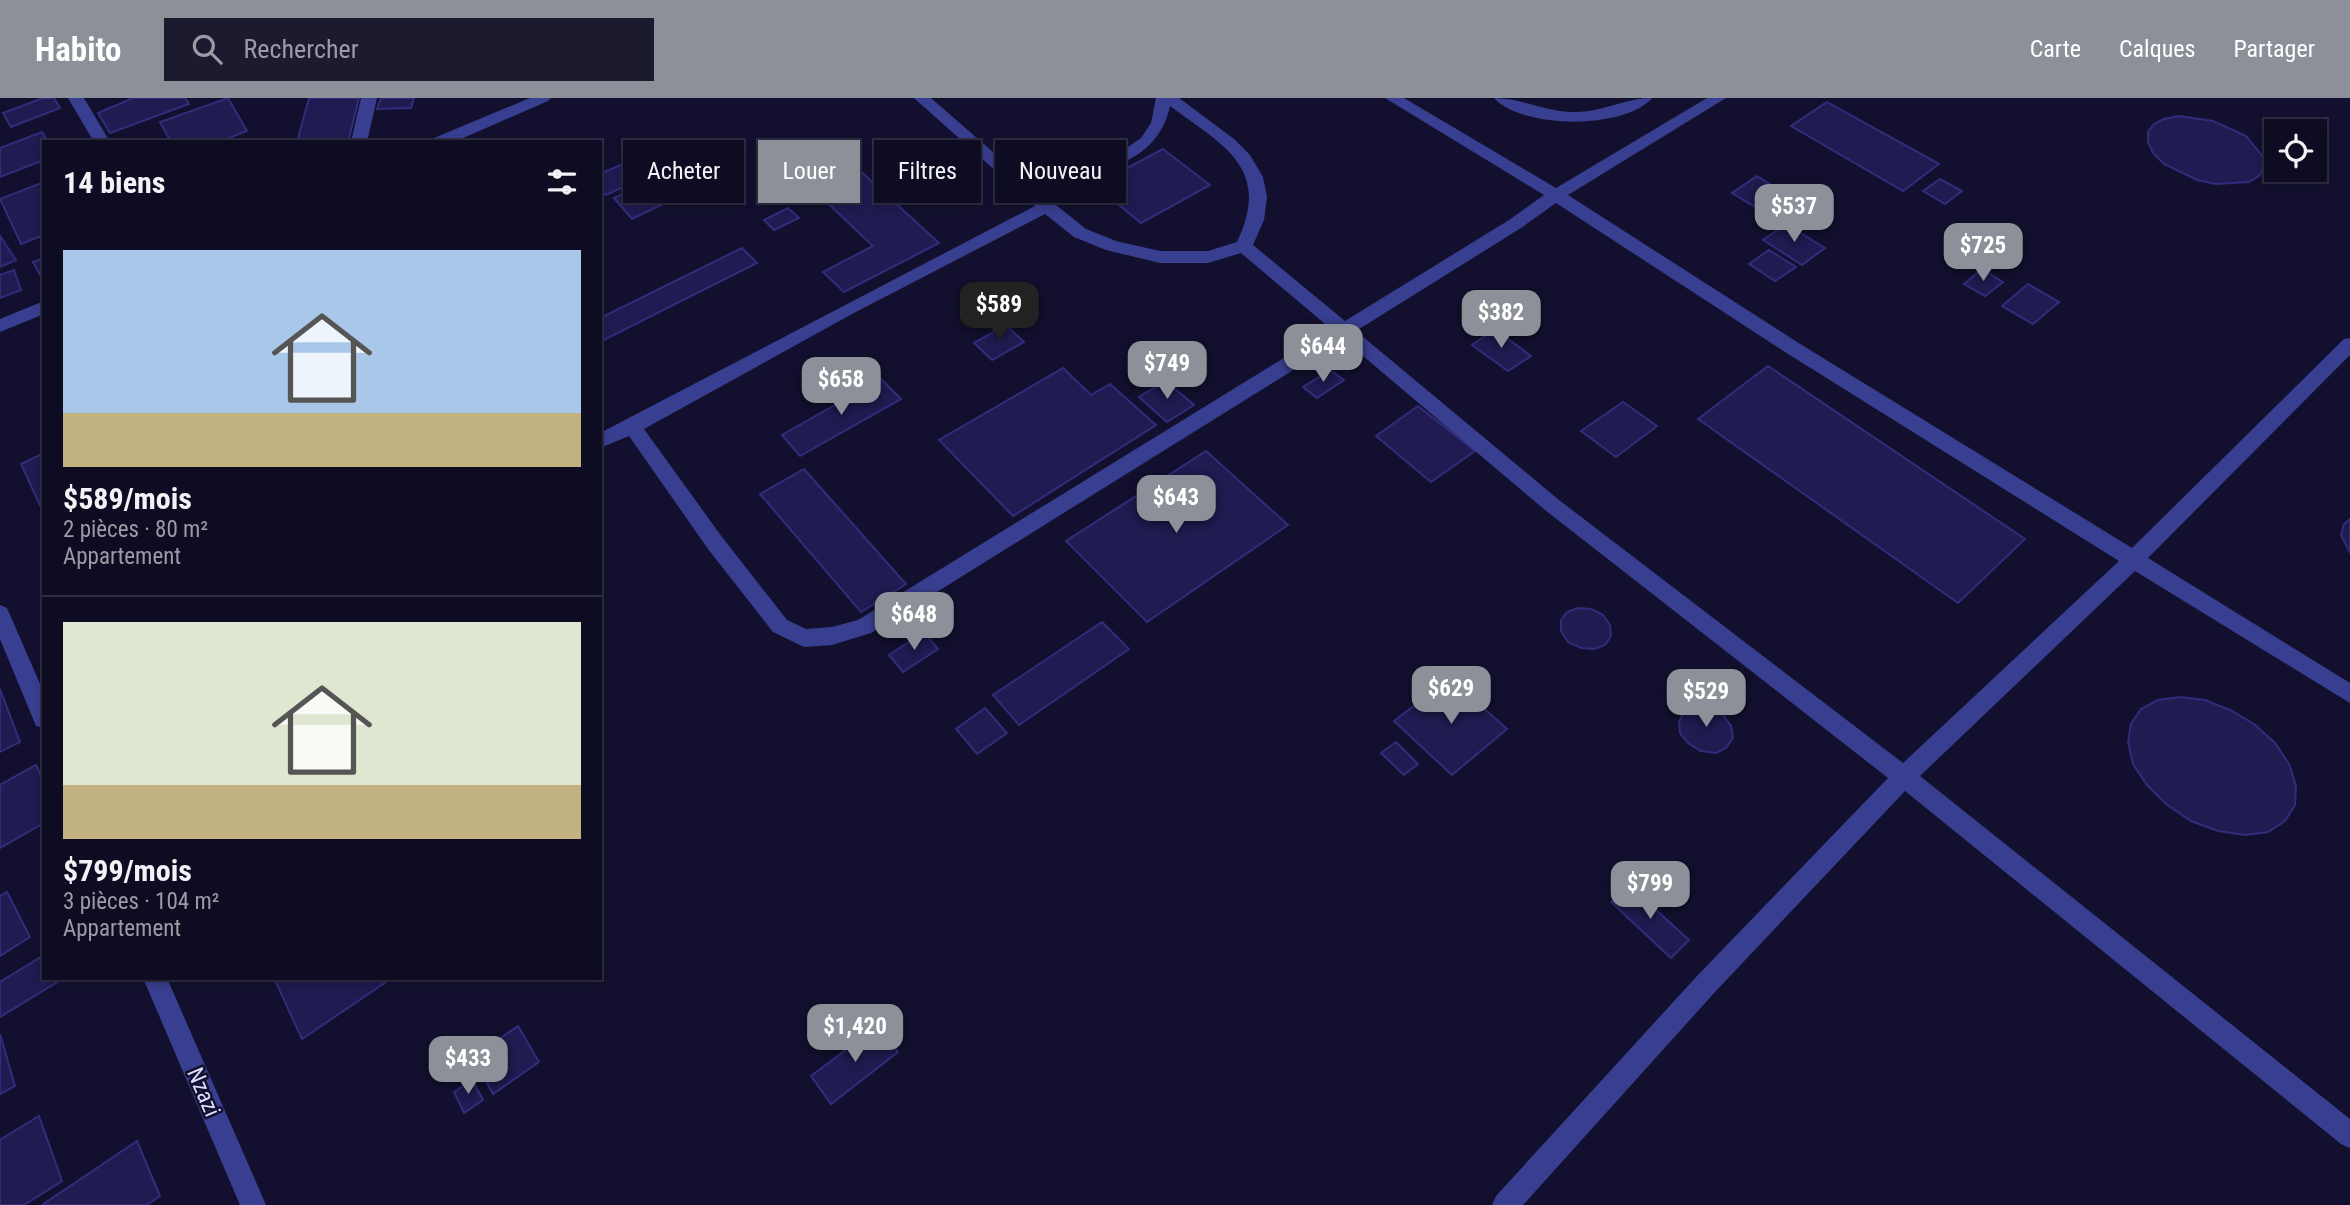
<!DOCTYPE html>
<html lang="fr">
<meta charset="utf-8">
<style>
:root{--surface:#0e0c22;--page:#1c1a2f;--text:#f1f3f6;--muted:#9b9ba5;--line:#2e2c40;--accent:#8c9099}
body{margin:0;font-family:"Roboto Condensed",sans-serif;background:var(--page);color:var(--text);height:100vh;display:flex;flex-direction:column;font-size:26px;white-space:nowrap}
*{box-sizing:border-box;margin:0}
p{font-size:23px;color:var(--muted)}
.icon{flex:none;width:38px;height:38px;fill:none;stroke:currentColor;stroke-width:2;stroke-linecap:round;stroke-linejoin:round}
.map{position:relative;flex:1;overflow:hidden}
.details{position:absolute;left:42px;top:42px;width:560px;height:840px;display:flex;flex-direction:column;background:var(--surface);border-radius:0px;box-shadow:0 4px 10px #0003,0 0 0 2px var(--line)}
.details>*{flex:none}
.top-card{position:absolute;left:623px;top:42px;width:665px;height:63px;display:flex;gap:14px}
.fabs{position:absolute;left:2264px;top:21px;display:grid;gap:14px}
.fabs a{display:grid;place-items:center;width:63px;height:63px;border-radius:0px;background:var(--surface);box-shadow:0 4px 10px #0003,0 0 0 2px var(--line);font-size:35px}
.price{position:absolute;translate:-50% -60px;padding:0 16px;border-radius:14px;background:var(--accent);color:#fff;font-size:23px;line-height:46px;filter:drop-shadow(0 2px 4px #0008)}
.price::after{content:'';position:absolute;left:50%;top:42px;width:21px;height:16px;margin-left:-10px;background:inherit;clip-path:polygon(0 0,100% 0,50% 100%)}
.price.active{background:#222;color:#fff}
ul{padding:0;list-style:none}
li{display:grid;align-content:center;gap:14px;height:371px;padding:0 21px}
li+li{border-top:2px solid var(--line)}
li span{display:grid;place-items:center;height:217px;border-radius:0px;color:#555}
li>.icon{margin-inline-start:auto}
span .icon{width:126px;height:126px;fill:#fffc;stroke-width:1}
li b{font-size:30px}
h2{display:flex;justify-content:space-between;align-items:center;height:84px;padding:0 21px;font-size:30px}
.tag{padding:0 24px;border-radius:0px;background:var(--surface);box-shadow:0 4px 10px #0003,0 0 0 2px var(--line);font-size:24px;line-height:63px}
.tag.active{background:var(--accent);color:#fff}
header{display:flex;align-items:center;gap:42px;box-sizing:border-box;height:98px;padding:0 35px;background:var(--accent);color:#fff}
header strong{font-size:33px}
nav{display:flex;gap:38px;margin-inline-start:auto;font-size:24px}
.search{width:490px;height:63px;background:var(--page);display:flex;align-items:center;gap:18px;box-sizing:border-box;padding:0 24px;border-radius:0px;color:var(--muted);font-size:26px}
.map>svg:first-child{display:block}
.building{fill:#201b50;stroke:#332c7d;stroke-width:2}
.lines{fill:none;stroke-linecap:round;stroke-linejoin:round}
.lane{fill:#393f90;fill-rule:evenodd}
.street{fill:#393f90;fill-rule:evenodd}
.labels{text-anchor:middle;stroke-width:5;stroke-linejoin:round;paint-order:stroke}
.near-street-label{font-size:23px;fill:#ddf;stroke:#12102e}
</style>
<header>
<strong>Habito</strong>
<div class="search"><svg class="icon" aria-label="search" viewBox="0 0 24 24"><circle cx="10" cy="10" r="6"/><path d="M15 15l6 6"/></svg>Rechercher</div>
<nav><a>Carte</a><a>Calques</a><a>Partager</a></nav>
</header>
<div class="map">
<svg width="2350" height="1107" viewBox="0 0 2350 1107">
<rect width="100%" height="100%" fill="#12102e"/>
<g class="building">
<polygon points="43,0 54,0 60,10 11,29 3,15"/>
<polygon points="133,0 185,0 189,6 110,35 98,15"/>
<polygon points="228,0 247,33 219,44 171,44 160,24"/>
<polygon points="309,0 359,0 348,44 297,44"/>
<polygon points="381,0 414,0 411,10 377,11"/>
<polygon points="1827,4 1939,66 1903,93 1791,28"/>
<polygon points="2179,18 2213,23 2246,38 2264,60 2264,70 2259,78 2249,84 2216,86 2197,82 2164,66 2153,55 2148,44 2148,34 2154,26 2164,21"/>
<polygon points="42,34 48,44 44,44 44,62 0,79 0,50"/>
<polygon points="1163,51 1210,87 1141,125 1095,87"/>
<polygon points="843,57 939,145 844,194 823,174 873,148 799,78"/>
<polygon points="634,61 648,77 606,97 600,91 600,76"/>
<polygon points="1757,78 1804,107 1780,124 1732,95"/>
<polygon points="657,80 676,100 632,121 614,100"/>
<polygon points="1940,81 1962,93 1945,106 1923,93"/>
<polygon points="44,84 44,137 21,146 0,101"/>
<polygon points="788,110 799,120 774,132 764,122"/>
<polygon points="1786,126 1825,150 1802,167 1763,142"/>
<polygon points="0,138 16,162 0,169"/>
<polygon points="742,150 757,165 600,244 600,220"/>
<polygon points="1769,152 1796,169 1775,183 1749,166"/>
<polygon points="44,160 44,184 33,164"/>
<polygon points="1982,171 2003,184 1985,198 1964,186"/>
<polygon points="14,172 21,192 0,200 0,177"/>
<polygon points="2028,186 2059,204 2033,226 2002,208"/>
<polygon points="1006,227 1024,244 992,262 974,245"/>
<polygon points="1495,231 1531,258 1508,273 1472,247"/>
<polygon points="1768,268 2025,441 1958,505 1698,321"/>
<polygon points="1063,270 1091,297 1110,286 1156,327 1013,418 939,342"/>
<polygon points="1330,272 1344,282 1317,300 1303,289"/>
<polygon points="881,281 901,301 800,358 782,337"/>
<polygon points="1166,283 1194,307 1167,324 1139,299"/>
<polygon points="1623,304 1657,328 1616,359 1581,333"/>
<polygon points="1418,308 1475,353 1431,384 1376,338"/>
<polygon points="1206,353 1288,427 1147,524 1066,443"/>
<polygon points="44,355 44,416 21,366"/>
<polygon points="804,371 906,486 861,514 760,396"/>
<polygon points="2350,421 2350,455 2341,437 2344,426"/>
<polygon points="1578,510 1591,511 1603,517 1610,527 1611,538 1605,547 1594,551 1581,550 1568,544 1561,533 1561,522 1567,514"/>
<polygon points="1102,524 1129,551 1019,627 993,597"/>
<polygon points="924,534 938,551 903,574 889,557"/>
<polygon points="1450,580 1507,631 1452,677 1394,623"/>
<polygon points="0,591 20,644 0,654"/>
<polygon points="2180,599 2205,602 2230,612 2254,626 2275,645 2289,666 2296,688 2295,707 2285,723 2268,734 2245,737 2218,733 2191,723 2166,706 2147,687 2133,666 2128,644 2131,626 2141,611 2158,602"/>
<polygon points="1696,608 1710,610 1723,617 1731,628 1733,640 1726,650 1716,655 1701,653 1688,645 1680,635 1679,623 1685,613"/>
<polygon points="985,610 1007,635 977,656 956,631"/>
<polygon points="1396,644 1418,666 1404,677 1381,655"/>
<polygon points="36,667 44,684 44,725 0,750 0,687"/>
<polygon points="1629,787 1689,842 1671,860 1611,804"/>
<polygon points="7,794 30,839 0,858 0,798"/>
<polygon points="44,857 44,880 64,880 0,919 0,884"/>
<polygon points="274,880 392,880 302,941"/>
<polygon points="879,927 898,954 831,1006 811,978"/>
<polygon points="518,928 539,964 493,996 473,959"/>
<polygon points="0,936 15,988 0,996"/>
<polygon points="472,982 483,1002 464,1015 454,994"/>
<polygon points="39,1018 62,1083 24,1107 0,1107 0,1042"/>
<polygon points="137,1043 160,1098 147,1107 42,1107"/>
</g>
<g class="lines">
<g class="lane">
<path d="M914 0H931L1009 68H1031L1081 66 1122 53 1141 40 1151 25 1156 0H1179L1234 41 1250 57 1263 79 1267 99 1264 122 1253 147 1345 223 1509 122 1544 97 1385 0H1404L1556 90 1707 0H1726L1568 97 1797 244 2132 450 2344 241 2350 240V257L2148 460 2350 585V605L2135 473 1920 678 2350 1021V1050L2341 1046 1905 693 1715 894 1523 1107H1492L1496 1098 1697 878 1888 680 1545 412 1343 241 871 535 832 547 804 549 773 534 708 451 629 338 600 350V335L1035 108ZM1170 8C1224 48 1272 70 1237 144L1208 153H1160L1116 143 1086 131 1021 79C1078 80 1156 75 1170 8ZM1556 105 1785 254 2119 463 1903 665 1559 402 1356 233 1521 130ZM1045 116 1074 139 1106 152 1160 165H1208L1241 155 1331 231 858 522 832 529 806 531 787 522 722 439 644 331 852 216Z"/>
<path d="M1494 0C1522 0 1547 15 1576 14 1603 14 1625 0 1652 0 1624 32 1522 31 1494 0Z"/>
</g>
<g class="street">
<polygon points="68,0 84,0 110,44 94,44"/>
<polygon points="361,0 377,0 367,44 351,44"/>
<polygon points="530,0 551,0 548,3 454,44 432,44 434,40"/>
<polygon points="44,203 44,216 0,234 0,221"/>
<polygon points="0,507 7,510 44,595 44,630 36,628 0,541"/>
<polygon points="143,880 167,880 266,1107 240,1107"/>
</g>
</g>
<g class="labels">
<g class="near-street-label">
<text transform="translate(204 994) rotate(67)" y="8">Nzazi</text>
</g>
</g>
</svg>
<div class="fabs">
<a><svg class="icon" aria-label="locate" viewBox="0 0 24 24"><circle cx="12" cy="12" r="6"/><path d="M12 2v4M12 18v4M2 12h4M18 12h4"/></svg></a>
</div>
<b class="price" style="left:1794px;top:146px">$537</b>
<b class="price" style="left:1983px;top:185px">$725</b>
<b class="price active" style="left:999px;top:244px">$589</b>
<b class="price" style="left:1501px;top:252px">$382</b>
<b class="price" style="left:1323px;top:286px">$644</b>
<b class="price" style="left:1167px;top:303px">$749</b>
<b class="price" style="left:841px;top:319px">$658</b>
<b class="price" style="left:1176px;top:437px">$643</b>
<b class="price" style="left:914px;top:554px">$648</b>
<b class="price" style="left:1451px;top:628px">$629</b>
<b class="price" style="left:1706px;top:631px">$529</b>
<b class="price" style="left:1650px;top:823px">$799</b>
<b class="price" style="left:855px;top:966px">$1,420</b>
<b class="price" style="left:468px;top:998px">$433</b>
<div class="top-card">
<a class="tag">Acheter</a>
<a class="tag active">Louer</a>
<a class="tag">Filtres</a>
<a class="tag">Nouveau</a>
</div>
<section class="details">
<h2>14 biens<svg class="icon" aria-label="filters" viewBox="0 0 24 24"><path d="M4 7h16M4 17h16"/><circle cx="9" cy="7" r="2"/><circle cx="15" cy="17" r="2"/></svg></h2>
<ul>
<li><span style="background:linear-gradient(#a9c7e8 75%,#c2b280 0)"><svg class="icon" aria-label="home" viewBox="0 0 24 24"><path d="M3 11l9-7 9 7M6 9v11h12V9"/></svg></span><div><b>$589/mois</b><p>2 pièces · 80 m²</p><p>Appartement</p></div></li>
<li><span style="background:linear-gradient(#dfe7d0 75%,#c2b280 0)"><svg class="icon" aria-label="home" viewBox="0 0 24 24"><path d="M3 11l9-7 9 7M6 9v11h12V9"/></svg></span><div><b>$799/mois</b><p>3 pièces · 104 m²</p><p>Appartement</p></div></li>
</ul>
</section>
</div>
